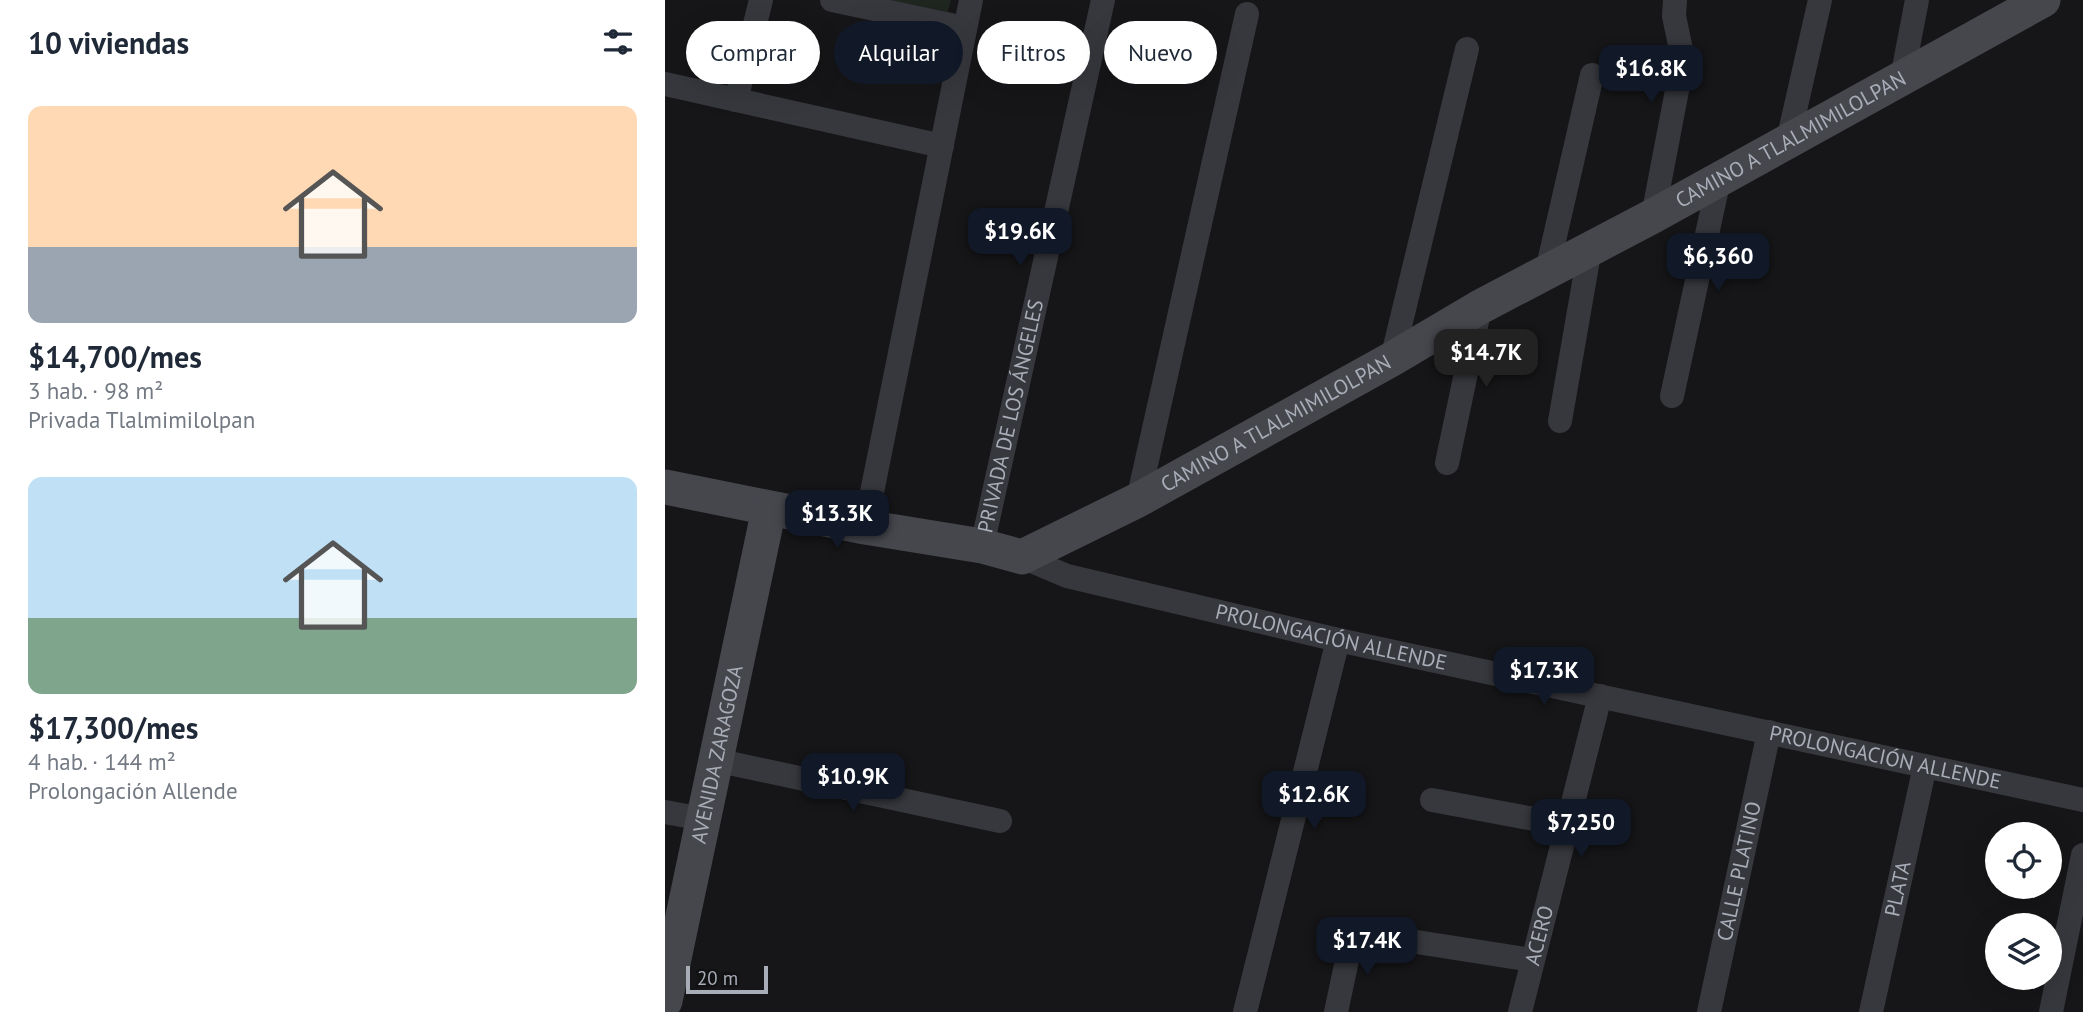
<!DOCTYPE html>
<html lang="es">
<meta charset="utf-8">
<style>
:root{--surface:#fff;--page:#f6f6f7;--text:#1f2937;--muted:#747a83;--accent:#111827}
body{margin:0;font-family:"PT Sans",sans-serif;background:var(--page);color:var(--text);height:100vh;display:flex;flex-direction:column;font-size:26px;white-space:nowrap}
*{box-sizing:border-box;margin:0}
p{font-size:23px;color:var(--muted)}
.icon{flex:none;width:38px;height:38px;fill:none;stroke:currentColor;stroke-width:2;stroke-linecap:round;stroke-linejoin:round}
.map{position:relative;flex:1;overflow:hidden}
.panel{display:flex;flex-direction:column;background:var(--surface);width:665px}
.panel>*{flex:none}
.guide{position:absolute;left:21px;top:21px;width:665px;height:63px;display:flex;gap:14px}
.fabs{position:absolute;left:1320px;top:822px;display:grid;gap:14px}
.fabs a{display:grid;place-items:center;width:77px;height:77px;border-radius:50%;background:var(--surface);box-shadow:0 7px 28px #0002;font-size:35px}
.scale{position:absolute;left:21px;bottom:18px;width:82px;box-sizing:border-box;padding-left:7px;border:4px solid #a8adb8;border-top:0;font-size:19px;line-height:24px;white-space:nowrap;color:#a8adb8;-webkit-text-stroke:5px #111113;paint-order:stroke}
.price{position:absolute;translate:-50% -60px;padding:0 16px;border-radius:14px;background:var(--accent);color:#fff;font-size:23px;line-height:46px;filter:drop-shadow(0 2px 4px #0008)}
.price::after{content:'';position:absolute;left:50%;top:42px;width:21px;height:16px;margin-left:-10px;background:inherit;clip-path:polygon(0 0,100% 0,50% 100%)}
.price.current{background:#222;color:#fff}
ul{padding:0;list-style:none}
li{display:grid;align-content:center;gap:14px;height:371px;padding:0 28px}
li span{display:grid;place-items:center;height:217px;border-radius:14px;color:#555}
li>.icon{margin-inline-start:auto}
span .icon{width:126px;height:126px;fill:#fffc;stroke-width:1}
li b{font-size:30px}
h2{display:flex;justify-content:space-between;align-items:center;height:84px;padding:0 28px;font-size:30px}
.pill{padding:0 24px;border-radius:32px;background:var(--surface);box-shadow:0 7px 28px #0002;font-size:24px;line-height:63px}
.pill.current{background:var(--accent);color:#fff}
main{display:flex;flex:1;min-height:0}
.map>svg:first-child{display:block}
.green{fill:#1e261f}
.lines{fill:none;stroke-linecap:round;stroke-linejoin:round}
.street{stroke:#37383d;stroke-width:24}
.secondary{stroke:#45474d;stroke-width:35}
.labels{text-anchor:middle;stroke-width:5;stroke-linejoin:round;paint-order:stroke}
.street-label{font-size:21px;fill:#a8adb8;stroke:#111113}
</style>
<main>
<section class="panel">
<h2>10 viviendas<svg class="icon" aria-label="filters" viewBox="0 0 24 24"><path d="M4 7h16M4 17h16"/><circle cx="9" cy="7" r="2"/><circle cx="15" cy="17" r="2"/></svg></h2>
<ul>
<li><span style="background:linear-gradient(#ffd9b3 65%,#9aa5b1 0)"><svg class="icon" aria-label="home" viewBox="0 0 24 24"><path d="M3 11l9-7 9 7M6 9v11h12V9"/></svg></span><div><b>$14,700/mes</b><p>3 hab. · 98 m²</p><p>Privada Tlalmimilolpan</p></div></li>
<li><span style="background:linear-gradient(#bfe0f5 65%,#7fa58c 0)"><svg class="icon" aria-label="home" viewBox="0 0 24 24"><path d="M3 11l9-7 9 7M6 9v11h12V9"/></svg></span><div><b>$17,300/mes</b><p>4 hab. · 144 m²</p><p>Prolongación Allende</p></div></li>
</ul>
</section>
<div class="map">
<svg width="1418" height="1012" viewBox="0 0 1418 1012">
<rect width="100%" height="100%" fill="#161618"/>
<polygon class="green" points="223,0 286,0 283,12"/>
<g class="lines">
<g class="street">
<polyline points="167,0 300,28"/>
<polyline points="1237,78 1252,0"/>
<polyline points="0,84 277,146"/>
<polyline points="71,100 96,0"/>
<polyline points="1123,141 1155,0"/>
<polyline points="988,216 1018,59 1009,16 1010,0"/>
<polyline points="882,271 927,75"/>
<polyline points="727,359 802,49"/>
<polyline points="1007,396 1054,179"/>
<polyline points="895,421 925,248"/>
<polyline points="782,463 815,307"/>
<polyline points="473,500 582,14"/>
<polyline points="200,527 306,0"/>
<path id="s1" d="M317 546 438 0"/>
<path id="s2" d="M357 557 402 576 673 640 1418 800"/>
<polyline points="50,760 335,821"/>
<polyline points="767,800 901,825"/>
<polyline points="0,812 38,819"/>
<polyline points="580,1012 673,640"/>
<polyline points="671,1012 688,932 867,960"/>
<path id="s3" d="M855 1012 935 696"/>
<path id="s4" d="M1044 1012 1104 732"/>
<path id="s5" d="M1206 1012 1260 766"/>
<polyline points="1386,1012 1418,855"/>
</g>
<g class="secondary">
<path id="s6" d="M0 487 200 527 317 546 357 557 473 500 727 359 815 307 988 216 1378 0"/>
<path id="s7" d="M0 1001 104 509"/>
</g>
</g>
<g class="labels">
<g class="street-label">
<text dy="7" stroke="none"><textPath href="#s6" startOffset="1239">CAMINO A TLALMIMILOLPAN</textPath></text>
<text dy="7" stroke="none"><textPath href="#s1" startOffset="133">PRIVADA DE LOS ÁNGELES</textPath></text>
<text dy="7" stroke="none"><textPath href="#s6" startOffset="651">CAMINO A TLALMIMILOLPAN</textPath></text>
<text dy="7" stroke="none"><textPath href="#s2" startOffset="320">PROLONGACIÓN ALLENDE</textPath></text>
<text dy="7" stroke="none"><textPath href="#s7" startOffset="252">AVENIDA ZARAGOZA</textPath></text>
<text dy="7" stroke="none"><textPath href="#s2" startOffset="887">PROLONGACIÓN ALLENDE</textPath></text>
<text dy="7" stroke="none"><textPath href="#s4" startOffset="144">CALLE PLATINO</textPath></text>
<text dy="7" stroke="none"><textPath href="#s5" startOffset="126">PLATA</textPath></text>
<text dy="7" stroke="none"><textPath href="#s3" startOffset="79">ACERO</textPath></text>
</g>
</g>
</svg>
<div class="fabs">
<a><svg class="icon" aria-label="locate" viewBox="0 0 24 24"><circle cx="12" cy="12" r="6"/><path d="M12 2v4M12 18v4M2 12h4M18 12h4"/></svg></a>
<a><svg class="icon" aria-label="layers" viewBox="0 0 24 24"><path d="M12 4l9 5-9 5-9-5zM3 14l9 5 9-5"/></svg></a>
</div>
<div class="scale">20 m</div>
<b class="price" style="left:986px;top:105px">$16.8K</b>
<b class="price" style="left:355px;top:268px">$19.6K</b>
<b class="price" style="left:1053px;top:293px">$6,360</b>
<b class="price current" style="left:821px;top:389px">$14.7K</b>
<b class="price" style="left:172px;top:550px">$13.3K</b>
<b class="price" style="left:879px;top:707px">$17.3K</b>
<b class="price" style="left:188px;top:813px">$10.9K</b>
<b class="price" style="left:649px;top:831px">$12.6K</b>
<b class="price" style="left:916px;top:859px">$7,250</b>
<b class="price" style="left:702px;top:977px">$17.4K</b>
<div class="guide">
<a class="pill">Comprar</a>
<a class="pill current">Alquilar</a>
<a class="pill">Filtros</a>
<a class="pill">Nuevo</a>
</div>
</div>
</main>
